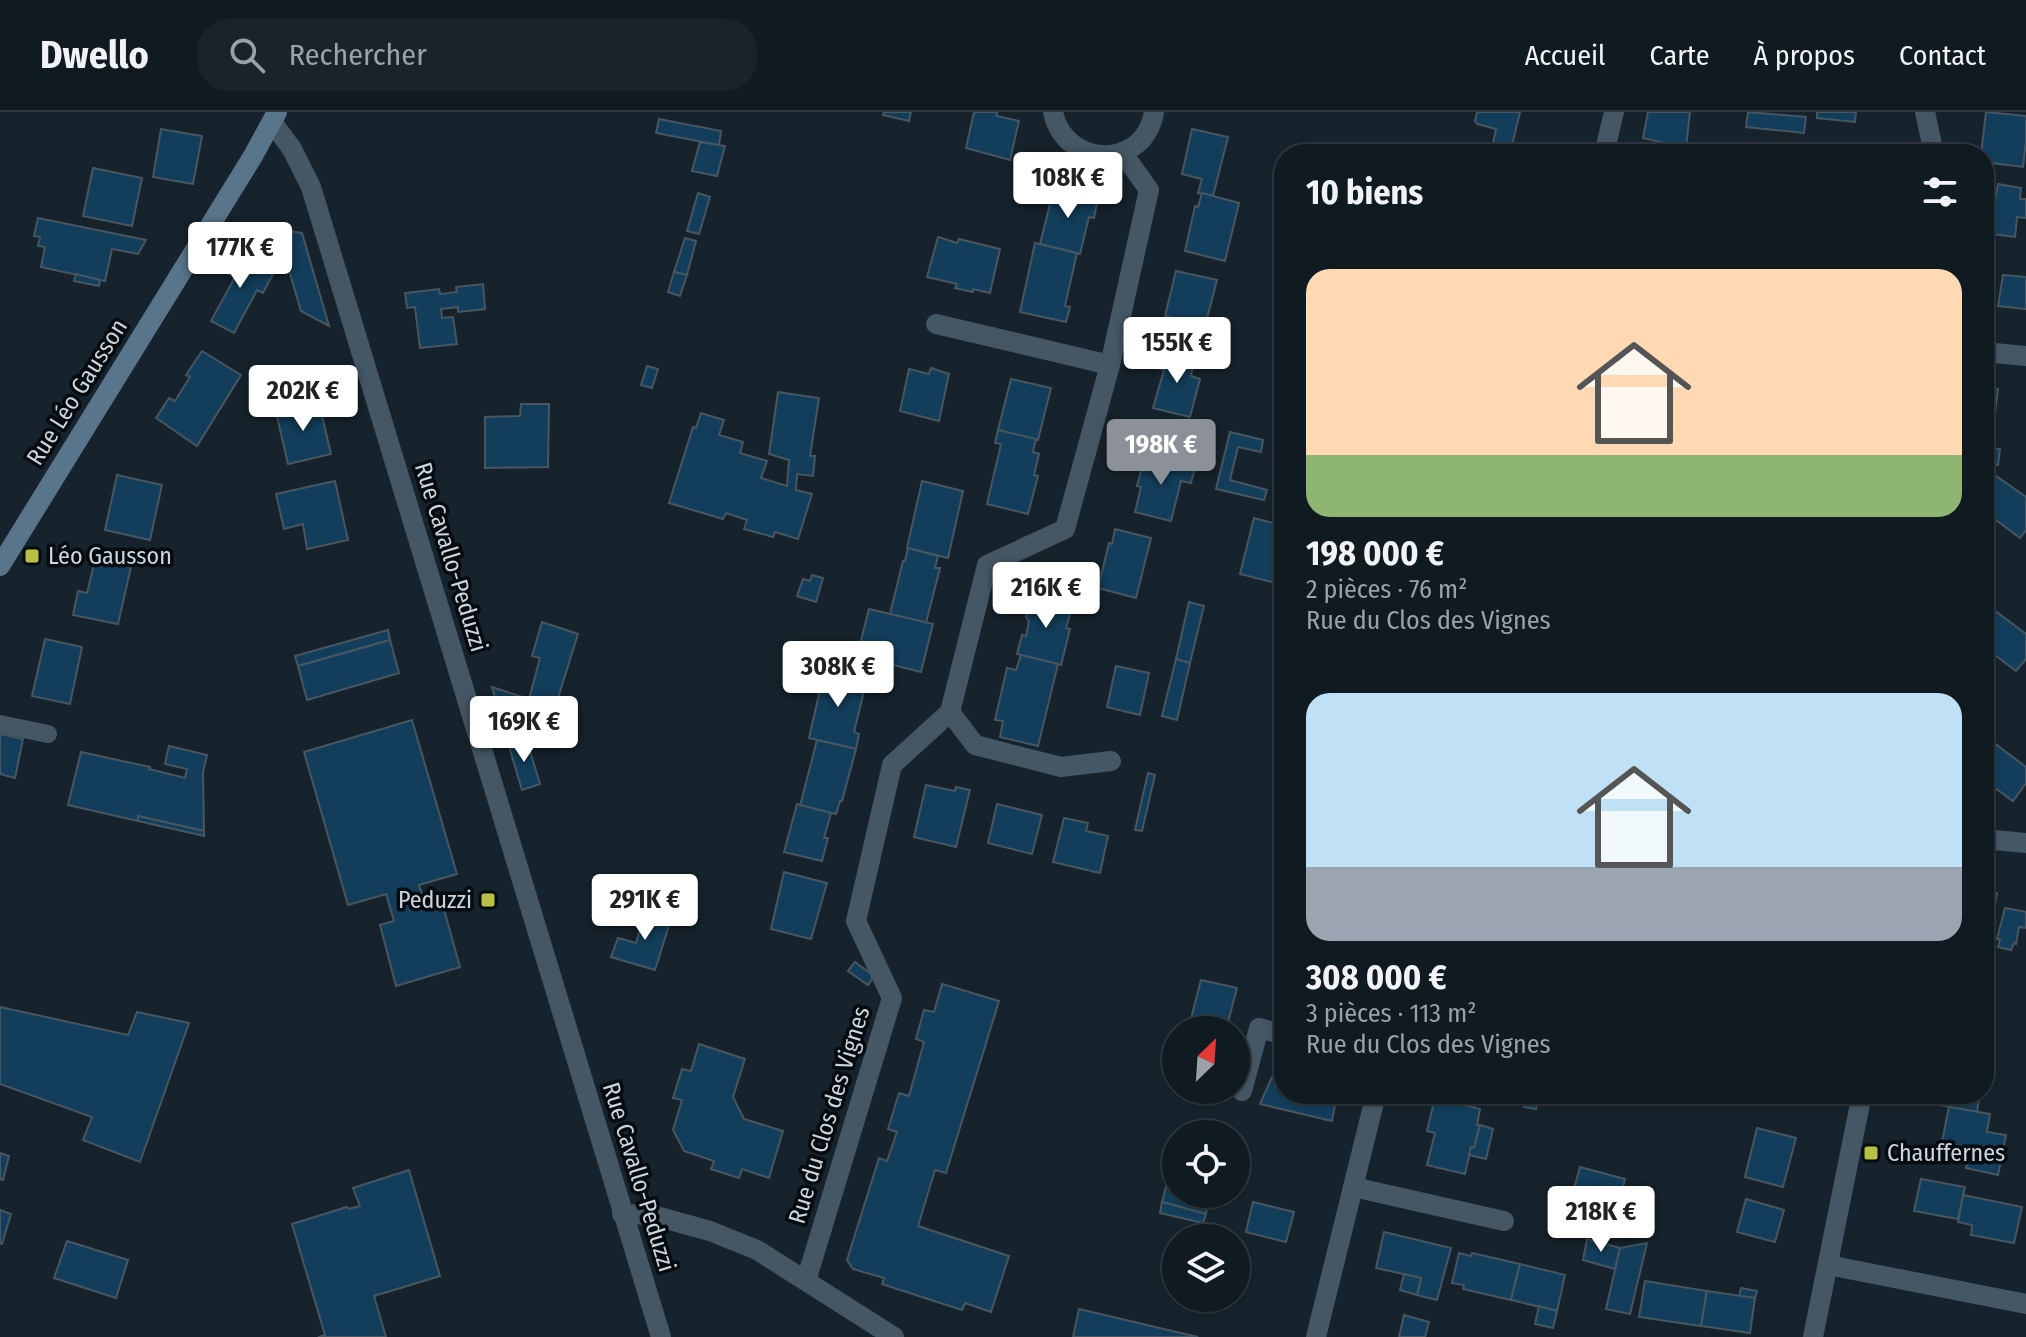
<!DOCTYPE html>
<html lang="fr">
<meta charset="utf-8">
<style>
:root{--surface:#101a21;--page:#19232a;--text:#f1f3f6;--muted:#9ca1a5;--line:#30383f;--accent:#8c9099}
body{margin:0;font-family:"Fira Sans Condensed",sans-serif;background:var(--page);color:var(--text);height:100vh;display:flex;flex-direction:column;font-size:30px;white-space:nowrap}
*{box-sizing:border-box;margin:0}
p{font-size:26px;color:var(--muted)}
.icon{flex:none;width:44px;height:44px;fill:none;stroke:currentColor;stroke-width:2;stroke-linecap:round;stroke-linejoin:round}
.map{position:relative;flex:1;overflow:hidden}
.side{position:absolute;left:1274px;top:32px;width:720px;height:960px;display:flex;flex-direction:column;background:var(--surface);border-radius:32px;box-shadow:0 2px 6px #0004,0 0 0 2px var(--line)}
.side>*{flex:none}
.needle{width:52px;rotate:25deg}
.fabs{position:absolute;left:1162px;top:904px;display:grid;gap:16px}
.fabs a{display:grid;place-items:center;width:88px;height:88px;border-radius:50%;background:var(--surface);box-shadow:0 2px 6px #0004,0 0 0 2px var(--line);font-size:40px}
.price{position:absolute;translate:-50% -68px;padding:0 18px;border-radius:8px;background:#fff;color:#222;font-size:26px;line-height:52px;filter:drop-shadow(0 2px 4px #0008)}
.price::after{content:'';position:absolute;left:50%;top:48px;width:24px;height:18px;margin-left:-12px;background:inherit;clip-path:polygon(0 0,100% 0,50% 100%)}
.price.active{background:var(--accent);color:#fff}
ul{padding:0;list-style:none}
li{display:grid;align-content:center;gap:16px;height:424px;padding:0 32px}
li span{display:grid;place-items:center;height:248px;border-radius:24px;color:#555}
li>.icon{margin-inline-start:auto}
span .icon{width:144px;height:144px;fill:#fffc;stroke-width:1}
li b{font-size:34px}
h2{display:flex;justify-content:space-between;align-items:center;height:96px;padding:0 32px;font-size:34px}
header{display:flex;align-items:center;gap:48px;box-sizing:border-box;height:112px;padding:0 40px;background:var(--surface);border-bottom:2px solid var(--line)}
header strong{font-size:38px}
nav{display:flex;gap:44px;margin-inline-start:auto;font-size:28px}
.search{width:560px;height:72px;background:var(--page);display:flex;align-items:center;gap:20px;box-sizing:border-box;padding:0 28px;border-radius:32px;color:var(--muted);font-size:30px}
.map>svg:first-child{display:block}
.building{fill:#123e5b;stroke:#475661;stroke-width:2}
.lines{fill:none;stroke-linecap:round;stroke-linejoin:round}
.lane{stroke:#455765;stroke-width:18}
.street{stroke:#455765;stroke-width:20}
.secondary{stroke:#59758b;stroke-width:20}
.poi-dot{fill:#bac045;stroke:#060b10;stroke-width:3}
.labels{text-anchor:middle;stroke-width:7;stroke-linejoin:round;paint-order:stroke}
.street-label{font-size:24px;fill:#ccd5db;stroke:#060b10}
.poi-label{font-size:24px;fill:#ccd5db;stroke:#060b10;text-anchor:start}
</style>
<header>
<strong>Dwello</strong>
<div class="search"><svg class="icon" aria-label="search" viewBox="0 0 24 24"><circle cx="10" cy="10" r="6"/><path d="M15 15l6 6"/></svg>Rechercher</div>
<nav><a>Accueil</a><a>Carte</a><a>À propos</a><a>Contact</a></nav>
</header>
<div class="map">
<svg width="2026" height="1225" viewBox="0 0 2026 1225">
<rect width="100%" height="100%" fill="#16232c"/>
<g class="building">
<polygon points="884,0 911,0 909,9 883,3"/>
<polygon points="974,0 997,0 997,4 1019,9 1010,48 966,36"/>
<polygon points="1477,0 1520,0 1510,42 1491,40 1496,17 1477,12 1475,9"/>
<polygon points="1648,0 1690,0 1686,36 1643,26"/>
<polygon points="1748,0 1806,5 1804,21 1746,15"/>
<polygon points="1817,0 1856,0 1855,10 1817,6"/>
<polygon points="1986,0 2026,4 2026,29 2023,55 1984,50 1984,42 1981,42"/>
<polygon points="659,7 721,19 719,33 656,21"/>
<polygon points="161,17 202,24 193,72 153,65"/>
<polygon points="1192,17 1228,25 1213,84 1198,81 1202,67 1182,62"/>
<polygon points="700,30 725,34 717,64 692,59"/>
<polygon points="1852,31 1886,35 1886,42 1851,42"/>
<polygon points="93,56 142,66 132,114 83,104"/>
<polygon points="1998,72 2021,76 2020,87 2026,87 2026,106 2017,105 2015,125 1984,121 1984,89 1995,90"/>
<polygon points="1054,76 1098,86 1094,106 1089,105 1080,142 1040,132"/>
<polygon points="698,81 710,85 699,122 687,119"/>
<polygon points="1202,81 1239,91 1225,149 1185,139 1195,94 1198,95"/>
<polygon points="38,106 146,128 138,142 112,137 105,169 100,168 41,155 45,135 38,134 40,125 34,124"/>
<polygon points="274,117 302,121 329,214 301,199 280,128 272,127"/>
<polygon points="938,125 957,131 959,127 1000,137 990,181 973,177 973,180 955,176 957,172 927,165"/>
<polygon points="685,126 696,129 687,163 674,160"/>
<polygon points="1035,131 1077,141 1065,194 1070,195 1066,210 1020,200"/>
<polygon points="227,139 235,144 236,141 273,162 263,181 257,178 234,221 211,209 235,165 225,160 227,157 218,153"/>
<polygon points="1176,159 1217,168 1205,214 1165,204"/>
<polygon points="674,160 687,163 680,184 668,180"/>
<polygon points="76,162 100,168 99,174 74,169"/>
<polygon points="2003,163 2026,165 2026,197 1998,194"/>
<polygon points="483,172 485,197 458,200 458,195 441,197 442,206 453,205 457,232 420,236 415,195 407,196 405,181 439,177 440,182 457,180 456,175"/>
<polygon points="202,239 241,263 197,334 156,306 169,286 175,289 190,265 186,263"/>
<polygon points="1161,239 1195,247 1191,264 1200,267 1190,305 1153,296 1164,258 1157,256"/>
<polygon points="647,254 658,257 652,276 641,273"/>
<polygon points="931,256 949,262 939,309 900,299 909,257 929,262"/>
<polygon points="1011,267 1051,276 1038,328 998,318"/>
<polygon points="1984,276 1998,277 1992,326 1984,325"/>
<polygon points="778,280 819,286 810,344 815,344 813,364 797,362 796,378 812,382 798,427 775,420 773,425 744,417 747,408 726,401 723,407 669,391 693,315 696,316 701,301 724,308 719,323 743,330 740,341 767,349 761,366 787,374 789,348 769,342"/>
<polygon points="319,291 331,342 288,352 276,300"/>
<polygon points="521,292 549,292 548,355 485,356 485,305 520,304"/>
<polygon points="998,318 1036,327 1033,340 1039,342 1034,363 1038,364 1028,402 987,392 1001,332 995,331"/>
<polygon points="1230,320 1263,328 1261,340 1238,335 1230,368 1267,378 1264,388 1216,377"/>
<polygon points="1984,335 2000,337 1998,353 1984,351"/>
<polygon points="1145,343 1195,356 1191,371 1181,369 1171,409 1135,400 1141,375 1137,374"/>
<polygon points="1992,361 2026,385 2026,418 2020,426 1984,399 1984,373"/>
<polygon points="117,363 162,373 150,428 105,418"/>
<polygon points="335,369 348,428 307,437 303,412 284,417 276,382"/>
<polygon points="922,369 963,379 948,446 907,436"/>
<polygon points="1254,406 1284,414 1284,473 1240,462"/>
<polygon points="1115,417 1151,426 1136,486 1098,476 1109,431 1112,432"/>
<polygon points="908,436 938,444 935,456 940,456 926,511 890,502 903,449 905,449"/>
<polygon points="95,448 131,455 118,512 73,503 78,479 87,481"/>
<polygon points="812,463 823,466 816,490 797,484 803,467 810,469"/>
<polygon points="1035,483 1073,492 1066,516 1070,517 1061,553 1017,542 1022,523 1026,524 1029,509 1026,505 1031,487"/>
<polygon points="1189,490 1204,494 1190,551 1176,547"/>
<polygon points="1990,495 2026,522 2026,547 2016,559 1984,535 1984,503"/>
<polygon points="869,497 933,512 921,560 857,544"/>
<polygon points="542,510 578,522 548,618 501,606 492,575 529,587 540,546 532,544"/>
<polygon points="388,518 390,528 298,554 295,544"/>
<polygon points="45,527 82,535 70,592 32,584"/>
<polygon points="390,528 399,561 307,588 298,554"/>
<polygon points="1021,543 1058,552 1038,634 1000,625 1003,609 995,608 1007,556 1016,558"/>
<polygon points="1176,547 1190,551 1177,608 1162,604"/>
<polygon points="1116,554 1149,561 1140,603 1107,595"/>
<polygon points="825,556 867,567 854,620 859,622 856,637 809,626"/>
<polygon points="1984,577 1994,578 1992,603 1984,602"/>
<polygon points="412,608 457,762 419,773 427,798 443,794 460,855 396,874 380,813 394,809 386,782 348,793 304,640"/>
<polygon points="0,622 23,627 15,666 0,662"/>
<polygon points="1985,624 2026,655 2026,671 2013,689 1984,668"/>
<polygon points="526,626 540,672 522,678 508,631"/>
<polygon points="817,628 856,637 842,689 840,689 836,702 800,694"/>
<polygon points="169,634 207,643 203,660 204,719 138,704 138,709 68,693 81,640 150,655 149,657 185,666 187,657 165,652"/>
<polygon points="1148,661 1155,663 1142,719 1135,718"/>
<polygon points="926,673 955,679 956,675 970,678 956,735 914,725"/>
<polygon points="797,692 831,701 824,726 828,726 822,749 784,740"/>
<polygon points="997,692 1042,703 1032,742 988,731"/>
<polygon points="138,704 204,719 204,724 138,709"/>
<polygon points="1064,706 1088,711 1086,719 1108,724 1100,761 1053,750"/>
<polygon points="784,760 827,771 811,827 771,817"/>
<polygon points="1984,778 1997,781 1990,821 1984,820"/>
<polygon points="2005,796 2026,800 2026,816 2019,815 2016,832 2014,831 2011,838 1998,835 2000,828 1997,827"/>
<polygon points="646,797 672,804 655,858 611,845 618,826 636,831"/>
<polygon points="855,850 874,864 868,873 848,859"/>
<polygon points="1984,856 1993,858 1989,874 1984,873"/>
<polygon points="1201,868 1237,876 1226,918 1188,918"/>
<polygon points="942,872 999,889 946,1061 935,1058 918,1114 1009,1144 991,1200 965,1191 962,1198 882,1172 884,1166 853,1157 847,1148 879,1046 887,1049 897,1020 888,1017 899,981 909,984 924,930 916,927 924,898 934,900"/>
<polygon points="0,895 128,923 137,900 189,911 140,1050 83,1028 92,1005 0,972"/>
<polygon points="699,932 745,947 733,985 744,1007 783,1019 769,1066 742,1057 739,1066 711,1057 714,1049 684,1039 673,1018 682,988 673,986 682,957 691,959"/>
<polygon points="1272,965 1284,968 1284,982 1337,982 1332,1009 1260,992"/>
<polygon points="1440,982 1477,982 1474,994 1439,985"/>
<polygon points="1527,982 1539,982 1536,997 1524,995"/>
<polygon points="1935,982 1980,982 1977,1000 1933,992"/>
<polygon points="1435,986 1480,997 1477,1013 1480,1013 1474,1036 1471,1035 1465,1062 1427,1053 1435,1021 1427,1019"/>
<polygon points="1949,995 1990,1002 1987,1020 2006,1023 1998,1063 1966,1056 1970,1036 1942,1030"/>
<polygon points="1480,1013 1493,1017 1486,1047 1469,1043 1471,1035 1474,1036"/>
<polygon points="1757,1016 1796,1026 1783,1075 1745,1065"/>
<polygon points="0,1041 9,1044 3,1068 0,1067"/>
<polygon points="1174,1043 1176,1043 1176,1082 1210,1082 1206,1102 1162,1090"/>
<polygon points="1580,1055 1625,1067 1616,1104 1570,1091"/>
<polygon points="409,1058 440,1164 374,1184 386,1225 318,1225 325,1223 292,1112 347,1095 349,1097 360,1094 353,1076"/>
<polygon points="1921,1067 1965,1075 1958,1107 1914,1099"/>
<polygon points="1963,1083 2022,1095 2014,1131 1971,1123 1972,1113 1958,1110"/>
<polygon points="1746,1087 1784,1098 1775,1130 1737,1120"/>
<polygon points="1162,1090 1206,1102 1203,1111 1160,1101"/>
<polygon points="1253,1090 1294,1100 1286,1130 1246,1120"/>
<polygon points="0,1098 11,1102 2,1132 0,1131"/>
<polygon points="1384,1120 1451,1136 1437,1188 1417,1183 1421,1166 1376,1156"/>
<polygon points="1587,1127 1620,1136 1615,1157 1583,1148"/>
<polygon points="67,1129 128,1148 116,1186 54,1166"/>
<polygon points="1647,1131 1630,1202 1606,1197 1620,1136"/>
<polygon points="1459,1141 1471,1144 1472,1141 1520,1152 1511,1188 1463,1177 1464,1173 1452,1171"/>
<polygon points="1520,1152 1565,1163 1557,1199 1511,1188"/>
<polygon points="1404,1162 1421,1166 1417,1183 1400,1178"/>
<polygon points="1645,1169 1707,1179 1701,1214 1639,1205"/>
<polygon points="1741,1176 1757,1179 1755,1186 1739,1184"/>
<polygon points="1707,1179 1755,1186 1750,1221 1701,1214"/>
<polygon points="1539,1194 1557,1199 1553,1216 1535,1212"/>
<polygon points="1079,1197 1198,1225 1073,1225"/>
<polygon points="1404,1203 1429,1210 1425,1225 1399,1225"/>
</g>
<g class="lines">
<polyline class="lane" points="0,612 48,622"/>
<g class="street">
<path d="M1053 0C1065 57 1145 58 1154 0"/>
<polyline points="1925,0 1934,42"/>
<polyline points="272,10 292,37 311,75 661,1225"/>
<polyline points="1604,42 1614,0"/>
<polyline points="936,212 1110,253"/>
<polyline points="1984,240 2026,244"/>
<polyline points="950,600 975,633 1061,655 1111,649"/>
<polyline points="1984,727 2026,731"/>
<polyline points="1242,979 1259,916 1284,923"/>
<polyline points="1353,1075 1504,1109"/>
<polyline points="622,1102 652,1103 710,1119 757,1138 894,1225"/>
<polyline points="1828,1153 2026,1192"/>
<polyline points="806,1169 892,886 856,809 892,653 950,600 987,453 1065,417 1110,253 1149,78 1122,40"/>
<polyline points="1316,1225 1376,982"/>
<polyline points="1813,1225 1862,982"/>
</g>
<polyline class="secondary" points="0,454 253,44 277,0"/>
</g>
<g class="poi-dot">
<rect x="24" y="436" width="16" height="16" rx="4"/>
<rect x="480" y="780" width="16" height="16" rx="4"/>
<rect x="1863" y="1033" width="16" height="16" rx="4"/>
</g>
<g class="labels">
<g class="street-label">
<text transform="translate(77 280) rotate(-58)" y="8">Rue Léo Gausson</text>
<text transform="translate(451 445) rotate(73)" y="8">Rue Cavallo-Peduzzi</text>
<text transform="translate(829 1003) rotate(-73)" y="8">Rue du Clos des Vignes</text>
<text transform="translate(639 1065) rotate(73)" y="8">Rue Cavallo-Peduzzi</text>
</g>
<g class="poi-label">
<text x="48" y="452">Léo Gausson</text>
<text x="472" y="796" text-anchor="end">Peduzzi</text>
<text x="1887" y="1049">Chauffernes</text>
</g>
</g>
</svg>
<div class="fabs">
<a><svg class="needle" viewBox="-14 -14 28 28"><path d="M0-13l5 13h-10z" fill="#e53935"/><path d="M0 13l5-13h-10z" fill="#9ca1a5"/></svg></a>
<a><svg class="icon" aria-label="locate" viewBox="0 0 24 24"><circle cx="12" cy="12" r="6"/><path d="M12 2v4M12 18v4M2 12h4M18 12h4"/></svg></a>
<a><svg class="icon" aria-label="layers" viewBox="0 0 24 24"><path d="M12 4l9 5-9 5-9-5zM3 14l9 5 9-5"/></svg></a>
</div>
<b class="price" style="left:1068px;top:108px">108K €</b>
<b class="price" style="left:240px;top:178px">177K €</b>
<b class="price" style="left:1177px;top:273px">155K €</b>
<b class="price" style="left:303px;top:321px">202K €</b>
<b class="price active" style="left:1161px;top:375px">198K €</b>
<b class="price" style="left:1046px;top:518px">216K €</b>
<b class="price" style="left:838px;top:597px">308K €</b>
<b class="price" style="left:524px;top:652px">169K €</b>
<b class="price" style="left:645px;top:830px">291K €</b>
<b class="price" style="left:1601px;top:1142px">218K €</b>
<section class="side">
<h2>10 biens<svg class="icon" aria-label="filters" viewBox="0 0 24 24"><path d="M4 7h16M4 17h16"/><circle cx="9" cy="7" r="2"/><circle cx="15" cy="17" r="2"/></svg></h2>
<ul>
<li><span style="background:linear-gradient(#ffd9b3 75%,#8fb573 0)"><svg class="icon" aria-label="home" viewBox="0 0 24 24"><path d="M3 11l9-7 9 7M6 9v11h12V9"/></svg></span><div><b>198 000 €</b><p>2 pièces · 76 m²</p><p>Rue du Clos des Vignes</p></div></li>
<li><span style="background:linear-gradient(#bfe0f5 70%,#9aa5b1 0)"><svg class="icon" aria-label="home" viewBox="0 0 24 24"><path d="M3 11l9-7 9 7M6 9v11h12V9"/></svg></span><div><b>308 000 €</b><p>3 pièces · 113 m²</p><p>Rue du Clos des Vignes</p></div></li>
</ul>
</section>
</div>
